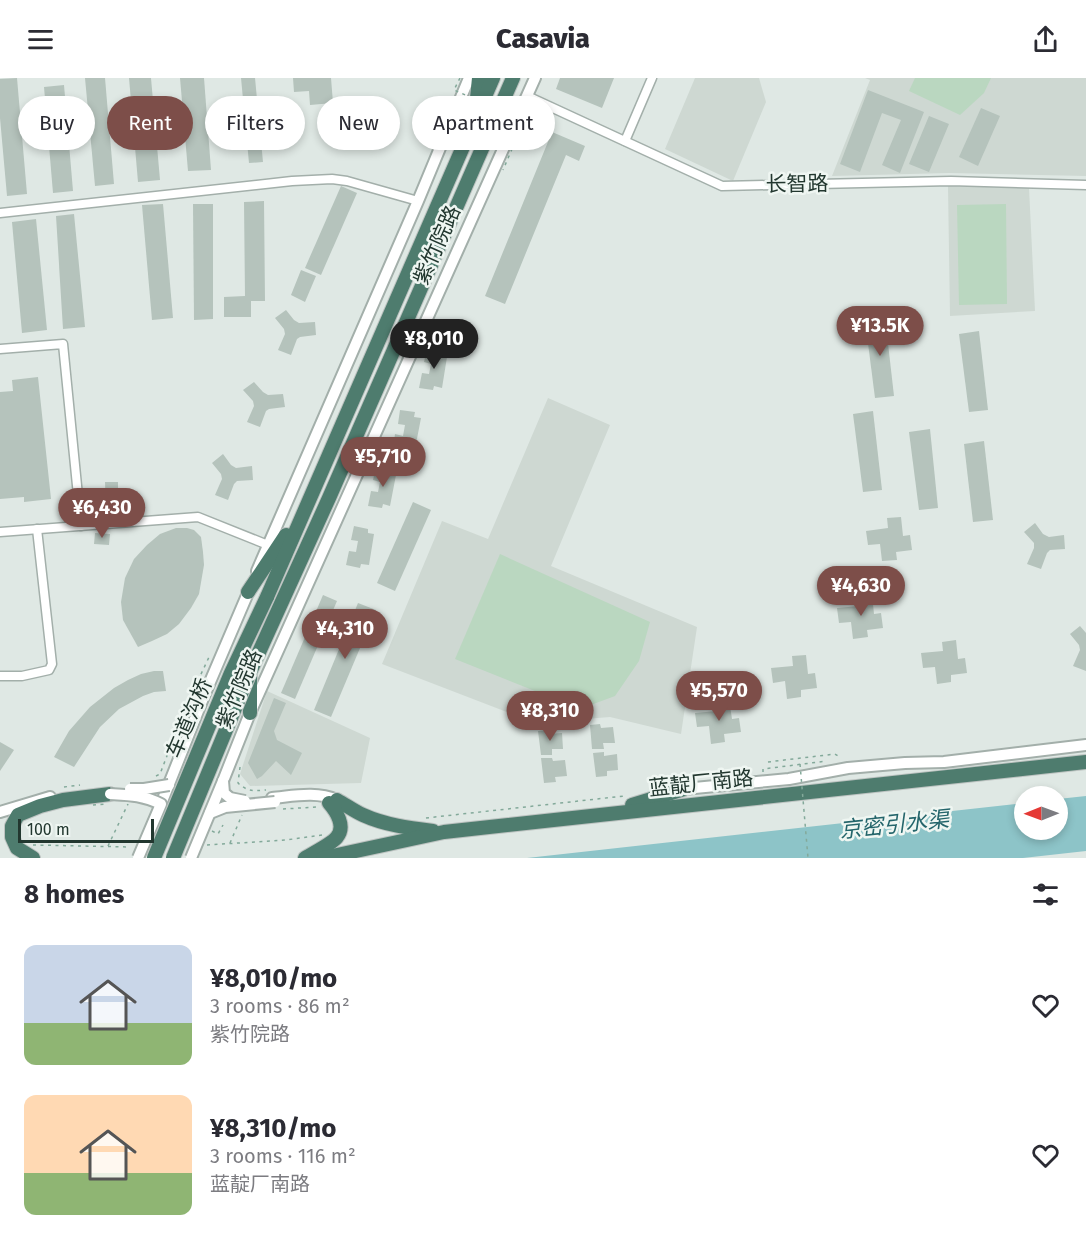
<!DOCTYPE html>
<meta charset="utf-8">
<style>
:root{--surface:#fff;--page:#f7f7f7;--text:#2b2b33;--muted:#7c7c81;--accent:#7d4e49}
body{margin:0;font-family:"Fira Sans","Noto Sans SC",sans-serif;background:var(--page);color:var(--text);height:100vh;display:flex;flex-direction:column;font-size:22px;white-space:nowrap}
*{box-sizing:border-box;margin:0}
p{font-size:20px;color:var(--muted)}
.icon{flex:none;width:33px;height:33px;fill:none;stroke:currentColor;stroke-width:2;stroke-linecap:round;stroke-linejoin:round}
.map{position:relative;height:780px;overflow:hidden}
.side{display:flex;flex-direction:column;background:var(--surface);flex:1}
.side>*{flex:none}
.top-card{position:absolute;left:18px;top:18px;width:600px;height:54px;display:flex;gap:12px}
.needle{width:39px;rotate:269deg}
.fabs{position:absolute;left:1014px;top:708px;display:grid;gap:12px}
.fabs a{display:grid;place-items:center;width:54px;height:54px;border-radius:50%;background:var(--surface);box-shadow:0 3px 9px #0003;font-size:30px}
.scale{position:absolute;left:18px;bottom:15px;width:136px;box-sizing:border-box;padding-left:6px;border:3px solid #22372f;border-top:0;font-size:16px;line-height:21px;white-space:nowrap;color:#22372f;-webkit-text-stroke:4px #eff6f2;paint-order:stroke}
.price{position:absolute;translate:-50% -51px;padding:0 14px;border-radius:21px;background:var(--accent);color:#fff;font-size:20px;line-height:39px;filter:drop-shadow(0 2px 3px #0008)}
.price::after{content:'';position:absolute;left:50%;top:36px;width:18px;height:14px;margin-left:-9px;background:inherit;clip-path:polygon(0 0,100% 0,50% 100%)}
.price.on{background:#222;color:#fff}
ul{padding:0;list-style:none}
li{display:flex;align-items:center;gap:18px;height:150px;padding:0 24px}
li span{display:grid;place-items:center;flex:none;width:168px;height:120px;border-radius:12px;color:#555}
li>.icon{margin-inline-start:auto}
span .icon{width:72px;height:72px;fill:#fffc;stroke-width:1}
li b{font-size:26px}
h2{display:flex;justify-content:space-between;align-items:center;height:72px;padding:0 24px;font-size:26px}
.tag{padding:0 21px;border-radius:27px;background:var(--surface);box-shadow:0 3px 9px #0003;font-size:21px;line-height:54px}
.tag.on{background:var(--accent);color:#fff}
header{display:flex;justify-content:space-between;align-items:center;height:78px;padding:0 24px;background:var(--surface);font-size:27px;font-weight:800}
.map>svg:first-child{display:block}
.built{fill:#ced8d2}
.green{fill:#bad7c0}
.water{fill:#8dc4c8}
.building{fill:#b5c3bc}
.lines{fill:none;stroke-linecap:round;stroke-linejoin:round}
.minor-casing{stroke:#a3afaa;stroke-width:11}
.tertiary-casing{stroke:#a3afaa;stroke-width:14}
.trunk-casing{stroke:#bdc3c1;stroke-width:16}
.path{stroke:#83a99a;stroke-width:1.5;stroke-dasharray:3 4.5;stroke-linecap:butt}
.minor{stroke:#fff;stroke-width:8}
.tertiary{stroke:#fff;stroke-width:10}
.trunk{stroke:#4e7c6e;stroke-width:14}
.tertiary-bridge-casing{stroke:#a3afaa;stroke-width:14;stroke-linecap:butt}
.trunk-bridge-casing{stroke:#bdc3c1;stroke-width:16;stroke-linecap:butt}
.path-bridge{stroke:#83a99a;stroke-width:1.5;stroke-dasharray:3 4.5;stroke-linecap:butt}
.tertiary-bridge{stroke:#fff;stroke-width:10}
.trunk-bridge{stroke:#4e7c6e;stroke-width:14}
.labels{text-anchor:middle;stroke-width:5;stroke-linejoin:round;paint-order:stroke}
.street-label{font-size:21px;fill:#22372f;stroke:#eff6f2}
.water-label{font-size:22px;font-style:italic;fill:#24656b;stroke:#eff6f2}
</style>
<header><svg class="icon" aria-label="menu" viewBox="0 0 24 24"><path d="M4 6h16M4 12h16M4 18h16"/></svg>Casavia<svg class="icon" aria-label="share" viewBox="0 0 24 24"><path d="M12 15V3M7 8l5-5 5 5M5 13v7h14v-7"/></svg></header>
<div class="map">
<svg width="1086" height="780" viewBox="0 0 1086 780">
<rect width="100%" height="100%" fill="#dfe8e4"/>
<g class="built">
<polygon points="695,0 759,0 766,24 733,103 665,71"/>
<polygon points="865,0 1086,0 1086,98 949,95 832,98 870,2"/>
<polygon points="948,108 1029,110 1035,233 950,238"/>
<polygon points="548,320 610,347 551,488 697,549 681,656 610,639 535,645 382,586 442,443 488,461"/>
<polygon points="267,613 370,660 361,705 250,708 240,696"/>
</g>
<g class="green">
<polygon points="915,0 991,0 984,15 960,37 909,13"/>
<polygon points="1006,126 1007,226 959,227 957,127"/>
<polygon points="500,476 650,544 639,583 615,618 580,631 455,581"/>
</g>
<polygon class="water" points="1086,718 1086,773 1023,780 527,780 1024,725 1024,752 1058,752 1058,721"/>
<g class="building">
<polygon points="17,0 27,116 7,118 0,40 0,1"/>
<polygon points="85,0 105,0 114,106 95,108"/>
<polygon points="129,0 151,0 160,102 138,104"/>
<polygon points="180,0 204,0 211,92 188,93"/>
<polygon points="241,0 255,0 263,84 249,85"/>
<polygon points="293,0 331,0 333,25 310,27 309,13 294,14"/>
<polygon points="560,0 614,0 602,30 556,11"/>
<polygon points="64,7 73,113 53,115 44,9"/>
<polygon points="868,12 924,34 900,95 882,87 901,42 882,35 860,94 840,86"/>
<polygon points="981,30 1000,38 978,88 959,79"/>
<polygon points="929,38 949,46 929,94 909,86"/>
<polygon points="552,54 585,68 579,83 566,77 505,226 485,218"/>
<polygon points="341,108 357,115 321,197 305,190"/>
<polygon points="264,123 265,223 251,223 251,239 224,239 224,219 245,218 244,124"/>
<polygon points="163,126 173,240 152,242 142,127"/>
<polygon points="193,126 213,126 213,241 194,242"/>
<polygon points="74,136 85,249 63,251 56,138"/>
<polygon points="36,141 47,252 22,255 12,144"/>
<polygon points="301,192 316,198 305,224 291,217"/>
<polygon points="286,232 294,242 299,245 315,244 316,257 300,259 297,261 291,277 278,272 285,256 284,251 275,240"/>
<polygon points="885,239 894,318 875,320 865,242"/>
<polygon points="979,253 988,332 969,334 959,256"/>
<polygon points="427,270 441,273 441,278 447,279 442,310 434,308 433,312 419,310 422,295 429,296 431,286 424,284"/>
<polygon points="38,299 51,421 24,424 24,419 0,421 0,314 13,313 12,302"/>
<polygon points="254,304 263,314 268,317 283,316 285,329 269,331 266,333 260,349 247,344 254,328 253,323 243,312"/>
<polygon points="400,332 415,334 414,339 421,340 415,371 408,370 407,373 393,371 395,356 403,358 405,347 398,346"/>
<polygon points="873,333 882,412 863,414 853,336"/>
<polygon points="930,351 938,430 919,432 909,354"/>
<polygon points="984,363 993,442 973,444 964,366"/>
<polygon points="223,376 231,387 236,390 252,388 253,402 237,403 234,406 228,422 215,417 222,401 221,396 212,385"/>
<polygon points="376,388 390,391 389,395 396,397 390,428 383,426 382,430 368,428 371,413 378,414 380,404 373,402"/>
<polygon points="105,404 118,404 118,410 122,410 123,433 106,433"/>
<polygon points="413,424 431,432 395,513 377,505"/>
<polygon points="901,439 903,458 910,457 912,472 896,474 897,482 882,483 880,466 868,467 866,453 888,450 887,440"/>
<polygon points="1035,445 1043,456 1049,459 1064,457 1065,471 1050,472 1047,475 1041,491 1027,486 1034,470 1034,465 1024,454"/>
<polygon points="354,448 368,451 368,455 374,456 369,487 361,486 360,490 346,487 349,473 356,474 358,463 351,462"/>
<polygon points="176,450 187,450 194,452 201,459 203,474 204,487 199,516 191,530 179,546 167,556 152,563 138,569 123,542 121,524 125,500 134,481 147,467 160,456"/>
<polygon points="95,455 110,456 109,467 94,466"/>
<polygon points="323,517 337,523 295,621 281,615"/>
<polygon points="872,517 874,536 881,535 883,550 867,552 868,559 853,561 851,544 839,545 837,530 859,528 858,518"/>
<polygon points="358,525 376,532 331,639 314,632"/>
<polygon points="1080,548 1086,555 1086,593 1073,588 1080,572 1079,567 1070,556"/>
<polygon points="956,562 958,581 965,580 967,595 951,597 951,604 937,606 935,589 923,590 921,575 943,573 942,564"/>
<polygon points="806,577 808,596 815,595 817,610 801,612 801,619 787,621 785,603 773,605 771,590 793,588 792,578"/>
<polygon points="154,593 163,593 166,613 154,614 143,618 119,631 100,649 74,689 54,679 69,653 90,629 114,610 128,602 141,596"/>
<polygon points="274,620 286,625 274,653 277,662 302,675 291,697 276,683 262,698 257,701 248,685"/>
<polygon points="729,621 732,641 739,640 741,654 724,656 725,664 711,666 709,648 697,649 695,635 717,633 716,623"/>
<polygon points="600,646 601,650 613,649 615,665 603,665 604,671 592,671 590,647"/>
<polygon points="549,652 549,656 562,655 563,671 552,671 552,677 541,677 538,653"/>
<polygon points="0,664 14,672 0,693"/>
<polygon points="604,674 604,678 617,676 618,692 607,693 607,698 596,699 593,675"/>
<polygon points="541,680 552,680 553,683 565,682 567,698 555,699 556,704 544,705"/>
</g>
<g class="lines">
<defs>
<g id="minor">
<polyline points="527,18 722,108 951,103 1086,107"/>
<polyline points="625,63 652,0"/>
<polyline points="0,135 292,103 332,101 347,103 418,123"/>
<polyline points="0,271 63,266 81,448"/>
<polyline points="0,454 198,439 268,467"/>
<polyline points="0,598 22,598 49,592 52,586 37,451"/>
</g>
<g id="tertiary">
<polyline points="257,493 418,123 469,0"/>
<polyline points="223,703 250,635 535,0"/>
<polyline points="684,711 789,701 848,690 905,685 944,684 1086,667"/>
<path d="M272 720C294 718 316 713 337 722"/>
<polyline points="161,726 204,618 251,508"/>
<polyline points="0,734 50,719"/>
</g>
<g id="trunk">
<polyline points="476,31 479,0"/>
<polyline points="248,514 286,457"/>
<polyline points="267,519 493,0"/>
<polyline points="250,635 250,594 329,420 513,0"/>
<path d="M337 722C346 727 354 733 363 737 385 747 409 750 433 753"/>
<polyline points="632,727 684,711"/>
<polyline points="33,780 17,770 12,759 12,748 18,737 40,728 63,722 110,716"/>
<path d="M305 780C312 776 333 765 337 759 346 748 336 733 329 725"/>
<polyline points="323,780 444,754 1086,684"/>
</g>
</defs>
<use href="#minor" class="minor-casing"/>
<use href="#tertiary" class="tertiary-casing"/>
<use href="#trunk" class="trunk-casing"/>
<g class="path">
<polyline points="768,684 835,676 838,678 837,681"/>
<path d="M240 689 238 705C248 714 253 713 266 712"/>
<polyline points="763,694 763,691 827,683"/>
<polyline points="156,698 160,696 186,628 210,577"/>
<polyline points="64,709 80,707"/>
<polyline points="283,731 317,729"/>
<polyline points="426,740 624,718"/>
<polyline points="212,753 218,756 223,747"/>
<polyline points="230,765 242,737"/>
<polyline points="33,767 130,769"/>
<polyline points="207,767 286,762 322,757"/>
<polyline points="108,768 128,726"/>
</g>
<use href="#minor" class="minor"/>
<use href="#tertiary" class="tertiary"/>
<use href="#trunk" class="trunk"/>
<defs>
<g id="tertiary-bridge">
<polyline points="223,703 224,715 230,720 245,723"/>
<polyline points="130,711 144,711 169,707"/>
<path d="M110 716C130 717 142 717 161 726L138 780"/>
<polyline points="210,735 225,729 275,724"/>
<polyline points="191,780 223,703"/>
</g>
<g id="trunk-bridge">
<polyline points="154,780 231,595 267,519"/>
<polyline points="173,780 250,594"/>
</g>
</defs>
<use href="#tertiary-bridge" class="tertiary-bridge-casing"/>
<use href="#trunk-bridge" class="trunk-bridge-casing"/>
<g class="path-bridge">
<polyline points="460,0 454,12 524,43 503,92"/>
<polyline points="800,686 808,780"/>
<polyline points="93,727 107,726"/>
</g>
<use href="#tertiary-bridge" class="tertiary-bridge"/>
<use href="#trunk-bridge" class="trunk-bridge"/>
</g>
<g class="labels">
<g class="street-label">
<text transform="translate(797 106) rotate(-1)" y="7">长智路</text>
<text transform="translate(437 167) rotate(-66)" y="7">紫竹院路</text>
<text transform="translate(239 611) rotate(-67)" y="7">紫竹院路</text>
<text transform="translate(189 640) rotate(-67)" y="7">车道沟桥</text>
<text transform="translate(701 705) rotate(-6)" y="7">蓝靛厂南路</text>
</g>
<g class="water-label">
<text transform="translate(894 746) rotate(-6)" y="8">京密引水渠</text>
</g>
</g>
</svg>
<div class="fabs">
<a><svg class="needle" viewBox="-14 -14 28 28"><path d="M0-13l5 13h-10z" fill="#e53935"/><path d="M0 13l5-13h-10z" fill="#7c7c81"/></svg></a>
</div>
<div class="scale">100 m</div>
<b class="price" style="left:880px;top:279px">¥13.5K</b>
<b class="price on" style="left:434px;top:292px">¥8,010</b>
<b class="price" style="left:383px;top:410px">¥5,710</b>
<b class="price" style="left:102px;top:461px">¥6,430</b>
<b class="price" style="left:861px;top:539px">¥4,630</b>
<b class="price" style="left:345px;top:582px">¥4,310</b>
<b class="price" style="left:719px;top:644px">¥5,570</b>
<b class="price" style="left:550px;top:664px">¥8,310</b>
<div class="top-card">
<a class="tag">Buy</a>
<a class="tag on">Rent</a>
<a class="tag">Filters</a>
<a class="tag">New</a>
<a class="tag">Apartment</a>
</div>
</div>
<section class="side">
<h2>8 homes<svg class="icon" aria-label="filters" viewBox="0 0 24 24"><path d="M4 7h16M4 17h16"/><circle cx="9" cy="7" r="2"/><circle cx="15" cy="17" r="2"/></svg></h2>
<ul>
<li><span style="background:linear-gradient(#c9d6e8 65%,#8fb573 0)"><svg class="icon" aria-label="home" viewBox="0 0 24 24"><path d="M3 11l9-7 9 7M6 9v11h12V9"/></svg></span><div><b>¥8,010/mo</b><p>3 rooms · 86 m²</p><p>紫竹院路</p></div><svg class="icon" aria-label="heart" viewBox="0 0 24 24"><path d="M12 20l-8-8c-3-5 5-10 8-4 3-6 11-1 8 4z"/></svg></li>
<li><span style="background:linear-gradient(#ffd9b3 65%,#8fb573 0)"><svg class="icon" aria-label="home" viewBox="0 0 24 24"><path d="M3 11l9-7 9 7M6 9v11h12V9"/></svg></span><div><b>¥8,310/mo</b><p>3 rooms · 116 m²</p><p>蓝靛厂南路</p></div><svg class="icon" aria-label="heart" viewBox="0 0 24 24"><path d="M12 20l-8-8c-3-5 5-10 8-4 3-6 11-1 8 4z"/></svg></li>
</ul>
</section>
